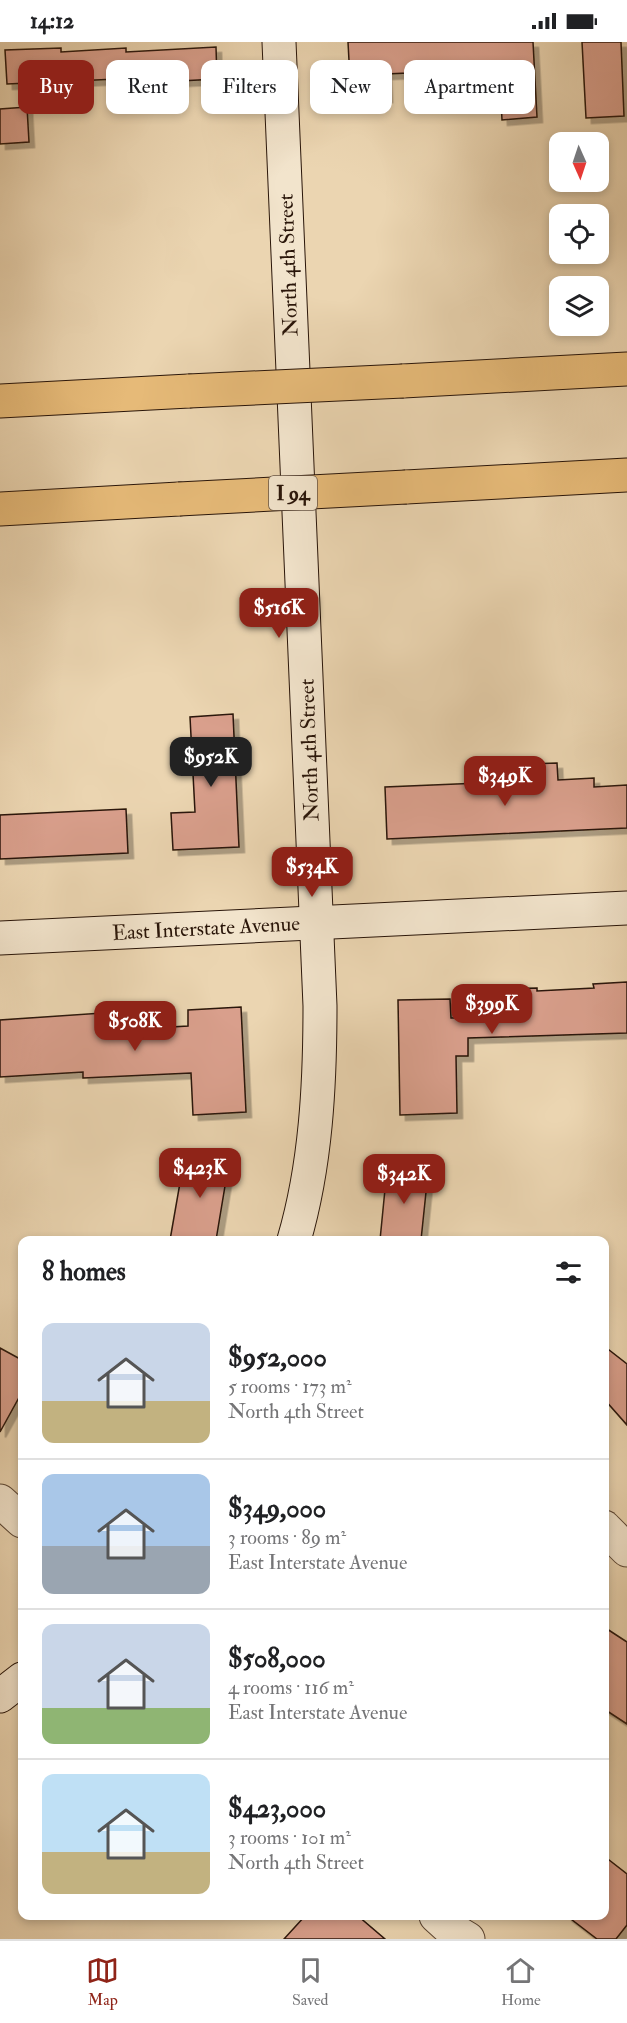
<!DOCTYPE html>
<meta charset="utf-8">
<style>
:root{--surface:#fff;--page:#f6f6f6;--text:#202124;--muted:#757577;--line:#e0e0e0;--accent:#8f2418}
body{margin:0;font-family:"IM FELL Double Pica",serif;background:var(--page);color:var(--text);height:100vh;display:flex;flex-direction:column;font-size:22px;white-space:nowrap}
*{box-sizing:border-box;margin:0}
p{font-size:20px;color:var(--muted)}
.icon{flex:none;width:33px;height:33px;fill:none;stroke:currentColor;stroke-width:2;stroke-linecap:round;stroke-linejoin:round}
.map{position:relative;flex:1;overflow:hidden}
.panel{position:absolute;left:18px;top:1194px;width:591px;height:684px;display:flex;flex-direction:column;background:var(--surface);border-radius:12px;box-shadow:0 3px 9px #0003}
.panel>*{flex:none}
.guide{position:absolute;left:18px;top:18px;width:591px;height:54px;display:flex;gap:12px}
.needle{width:39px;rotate:177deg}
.tools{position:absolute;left:549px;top:90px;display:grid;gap:12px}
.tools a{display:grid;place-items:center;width:60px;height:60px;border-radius:12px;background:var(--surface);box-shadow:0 3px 9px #0003;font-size:30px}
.price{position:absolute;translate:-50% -51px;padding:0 14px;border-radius:12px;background:var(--accent);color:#fff;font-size:20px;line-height:39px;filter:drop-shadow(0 2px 3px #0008)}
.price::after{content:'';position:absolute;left:50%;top:36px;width:18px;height:14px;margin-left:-9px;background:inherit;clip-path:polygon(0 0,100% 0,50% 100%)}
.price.on{background:#222;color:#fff}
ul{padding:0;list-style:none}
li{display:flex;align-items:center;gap:18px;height:150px;padding:0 24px}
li+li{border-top:2px solid var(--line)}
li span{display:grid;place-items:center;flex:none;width:168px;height:120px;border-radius:12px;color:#555}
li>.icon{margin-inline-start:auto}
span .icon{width:72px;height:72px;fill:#fffc;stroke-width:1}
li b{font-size:26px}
h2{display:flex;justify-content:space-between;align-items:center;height:72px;padding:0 24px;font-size:26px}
.tag{padding:0 21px;border-radius:12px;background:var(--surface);box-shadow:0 3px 9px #0003;font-size:21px;line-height:54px}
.tag.on{background:var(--accent);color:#fff}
.status{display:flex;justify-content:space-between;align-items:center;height:42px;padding:0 30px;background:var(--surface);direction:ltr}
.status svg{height:16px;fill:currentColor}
.tabs{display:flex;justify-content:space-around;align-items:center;height:84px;border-top:2px solid var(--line);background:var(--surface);font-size:16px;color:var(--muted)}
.tabs a{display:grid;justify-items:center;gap:3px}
.tabs .on{color:var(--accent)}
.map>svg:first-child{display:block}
.building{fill:#d99f8c;stroke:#291509;stroke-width:1.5;filter:url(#shadow)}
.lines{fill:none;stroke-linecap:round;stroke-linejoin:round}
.street-casing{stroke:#5a4533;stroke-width:35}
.secondary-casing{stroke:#291509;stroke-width:35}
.highway-casing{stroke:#291509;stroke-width:35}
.street{stroke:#f2e4cc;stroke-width:33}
.secondary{stroke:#f2e4cc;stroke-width:33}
.highway{stroke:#e6ba78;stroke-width:33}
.highway-bridge-casing{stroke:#291509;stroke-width:35;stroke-linecap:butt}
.highway-bridge{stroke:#e6ba78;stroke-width:33}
.labels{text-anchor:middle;stroke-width:4.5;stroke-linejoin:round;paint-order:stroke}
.shield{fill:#f2e4cc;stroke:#655344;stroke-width:1.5}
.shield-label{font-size:20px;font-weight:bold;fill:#291509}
.street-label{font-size:21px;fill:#291509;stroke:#f2e4cc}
</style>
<div class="status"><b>14:12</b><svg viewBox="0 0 49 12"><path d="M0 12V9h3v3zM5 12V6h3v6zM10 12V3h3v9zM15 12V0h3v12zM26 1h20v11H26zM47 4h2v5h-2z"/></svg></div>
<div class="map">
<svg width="627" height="1897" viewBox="0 0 627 1897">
<defs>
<filter id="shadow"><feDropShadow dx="5.5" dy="5.5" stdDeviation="0" flood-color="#0004"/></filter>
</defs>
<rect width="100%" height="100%" fill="#ebd5b1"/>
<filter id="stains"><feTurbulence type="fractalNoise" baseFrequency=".00333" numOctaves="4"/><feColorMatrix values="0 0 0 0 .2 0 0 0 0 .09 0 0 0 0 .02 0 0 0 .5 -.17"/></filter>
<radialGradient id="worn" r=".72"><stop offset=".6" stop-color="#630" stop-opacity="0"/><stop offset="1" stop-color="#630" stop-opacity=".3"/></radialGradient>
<g class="building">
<polygon points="348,0 533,0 537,75 502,78 499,20 408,25 408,31 386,32 387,55 351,56"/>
<polygon points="582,0 621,0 624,74 586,76"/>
<polygon points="216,5 217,37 161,40 161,35 7,42 5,8 61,6 61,10 126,6 126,10"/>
<polygon points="27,65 29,100 0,102 0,67"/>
<polygon points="233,672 239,805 173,808 171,771 195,770 190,675"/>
<polygon points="557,721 558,738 594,736 594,745 627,743 627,786 387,797 385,745 529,739 528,722"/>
<polygon points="126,767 128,811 0,817 0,773"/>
<polygon points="627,940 627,991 468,996 468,1014 456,1014 457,1071 400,1073 398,958 450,957 451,976 502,975 501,947 537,946 537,949 594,946 593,942"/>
<polygon points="241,965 246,1070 193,1073 191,1031 83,1036 83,1030 0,1035 0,978 117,970 118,988 188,984 188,968"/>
<polygon points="185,1112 229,1120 216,1198 170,1198"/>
<polygon points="387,1127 428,1131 421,1198 380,1198"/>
<polygon points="604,1304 627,1322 627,1383 604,1357"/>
<polygon points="0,1306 22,1318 22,1350 0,1390"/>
<polygon points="604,1585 627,1600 627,1682 604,1667"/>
<polygon points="604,1814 627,1832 627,1883 616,1897 597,1897 567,1874 604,1874"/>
<polygon points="305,1874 358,1874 385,1897 284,1897"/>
</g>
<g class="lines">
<defs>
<g id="street">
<polyline points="0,1459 22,1479"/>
<polyline points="604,1485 627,1508"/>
<polyline points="436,1874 448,1885 468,1897"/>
</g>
<g id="secondary">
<path d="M279 0 320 964C320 1042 316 1123 294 1198"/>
<polyline points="0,896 627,866"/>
<polyline points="0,1654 22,1637"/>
</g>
<g id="highway">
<polyline points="403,339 627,327"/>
<polyline points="0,359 189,349"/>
<polyline points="406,445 627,433"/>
<polyline points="0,467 179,457"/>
</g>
</defs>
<use href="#street" class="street-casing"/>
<use href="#secondary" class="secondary-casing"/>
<use href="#highway" class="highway-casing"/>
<use href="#street" class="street"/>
<use href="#secondary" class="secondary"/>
<use href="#highway" class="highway"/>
<defs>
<g id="highway-bridge">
<polyline points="189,349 403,339"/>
<polyline points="179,457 406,445"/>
</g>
</defs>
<use href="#highway-bridge" class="highway-bridge-casing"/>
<use href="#highway-bridge" class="highway-bridge"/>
</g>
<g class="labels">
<rect class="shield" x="269" y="434" width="48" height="34" rx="4.5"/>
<g class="shield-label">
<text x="293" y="458">I 94</text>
</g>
<g class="street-label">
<text transform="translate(288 223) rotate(-92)" y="7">North 4th Street</text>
<text transform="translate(309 708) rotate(-92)" y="7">North 4th Street</text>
<text transform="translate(206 886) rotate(-3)" y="7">East Interstate Avenue</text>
</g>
</g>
<rect width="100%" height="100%" filter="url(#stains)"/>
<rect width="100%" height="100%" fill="url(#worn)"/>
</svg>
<div class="tools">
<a><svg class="needle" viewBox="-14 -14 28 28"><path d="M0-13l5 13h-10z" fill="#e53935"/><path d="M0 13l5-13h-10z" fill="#757577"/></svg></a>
<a><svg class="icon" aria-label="locate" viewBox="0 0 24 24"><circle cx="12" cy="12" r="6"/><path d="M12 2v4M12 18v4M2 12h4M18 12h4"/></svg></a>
<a><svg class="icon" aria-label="layers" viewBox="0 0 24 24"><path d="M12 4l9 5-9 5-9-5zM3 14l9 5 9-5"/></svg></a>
</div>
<b class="price" style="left:279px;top:597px">$516K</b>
<b class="price on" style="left:211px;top:746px">$952K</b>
<b class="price" style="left:505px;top:765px">$349K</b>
<b class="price" style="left:312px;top:856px">$534K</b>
<b class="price" style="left:492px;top:993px">$399K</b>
<b class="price" style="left:135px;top:1010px">$508K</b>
<b class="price" style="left:200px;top:1157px">$423K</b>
<b class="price" style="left:404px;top:1163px">$342K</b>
<div class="guide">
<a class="tag on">Buy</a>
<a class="tag">Rent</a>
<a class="tag">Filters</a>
<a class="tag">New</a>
<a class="tag">Apartment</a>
</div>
<section class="panel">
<h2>8 homes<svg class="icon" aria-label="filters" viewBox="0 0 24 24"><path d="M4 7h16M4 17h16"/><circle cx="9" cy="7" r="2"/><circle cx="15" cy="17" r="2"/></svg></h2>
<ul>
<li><span style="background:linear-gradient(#c9d6e8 65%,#c2b280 0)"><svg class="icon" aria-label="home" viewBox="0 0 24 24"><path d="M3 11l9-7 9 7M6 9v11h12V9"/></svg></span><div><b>$952,000</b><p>5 rooms · 173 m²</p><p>North 4th Street</p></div></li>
<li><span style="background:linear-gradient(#a9c7e8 60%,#9aa5b1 0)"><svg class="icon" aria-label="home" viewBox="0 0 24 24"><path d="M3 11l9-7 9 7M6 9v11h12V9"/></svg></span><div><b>$349,000</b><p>3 rooms · 89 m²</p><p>East Interstate Avenue</p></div></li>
<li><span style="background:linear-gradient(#c9d6e8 70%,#8fb573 0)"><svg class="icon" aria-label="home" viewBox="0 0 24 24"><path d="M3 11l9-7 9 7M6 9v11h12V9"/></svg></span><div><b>$508,000</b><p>4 rooms · 116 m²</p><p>East Interstate Avenue</p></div></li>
<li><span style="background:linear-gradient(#bfe0f5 65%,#c2b280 0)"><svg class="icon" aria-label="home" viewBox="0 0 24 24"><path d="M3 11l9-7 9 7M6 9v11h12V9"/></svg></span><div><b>$423,000</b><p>3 rooms · 101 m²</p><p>North 4th Street</p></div></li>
</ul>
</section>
</div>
<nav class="tabs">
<a class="on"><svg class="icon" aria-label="map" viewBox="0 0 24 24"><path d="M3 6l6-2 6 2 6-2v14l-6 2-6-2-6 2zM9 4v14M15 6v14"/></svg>Map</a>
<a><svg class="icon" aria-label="saved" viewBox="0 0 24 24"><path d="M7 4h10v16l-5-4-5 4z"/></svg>Saved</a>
<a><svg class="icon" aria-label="home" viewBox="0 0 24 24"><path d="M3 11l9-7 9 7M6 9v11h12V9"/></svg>Home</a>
</nav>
